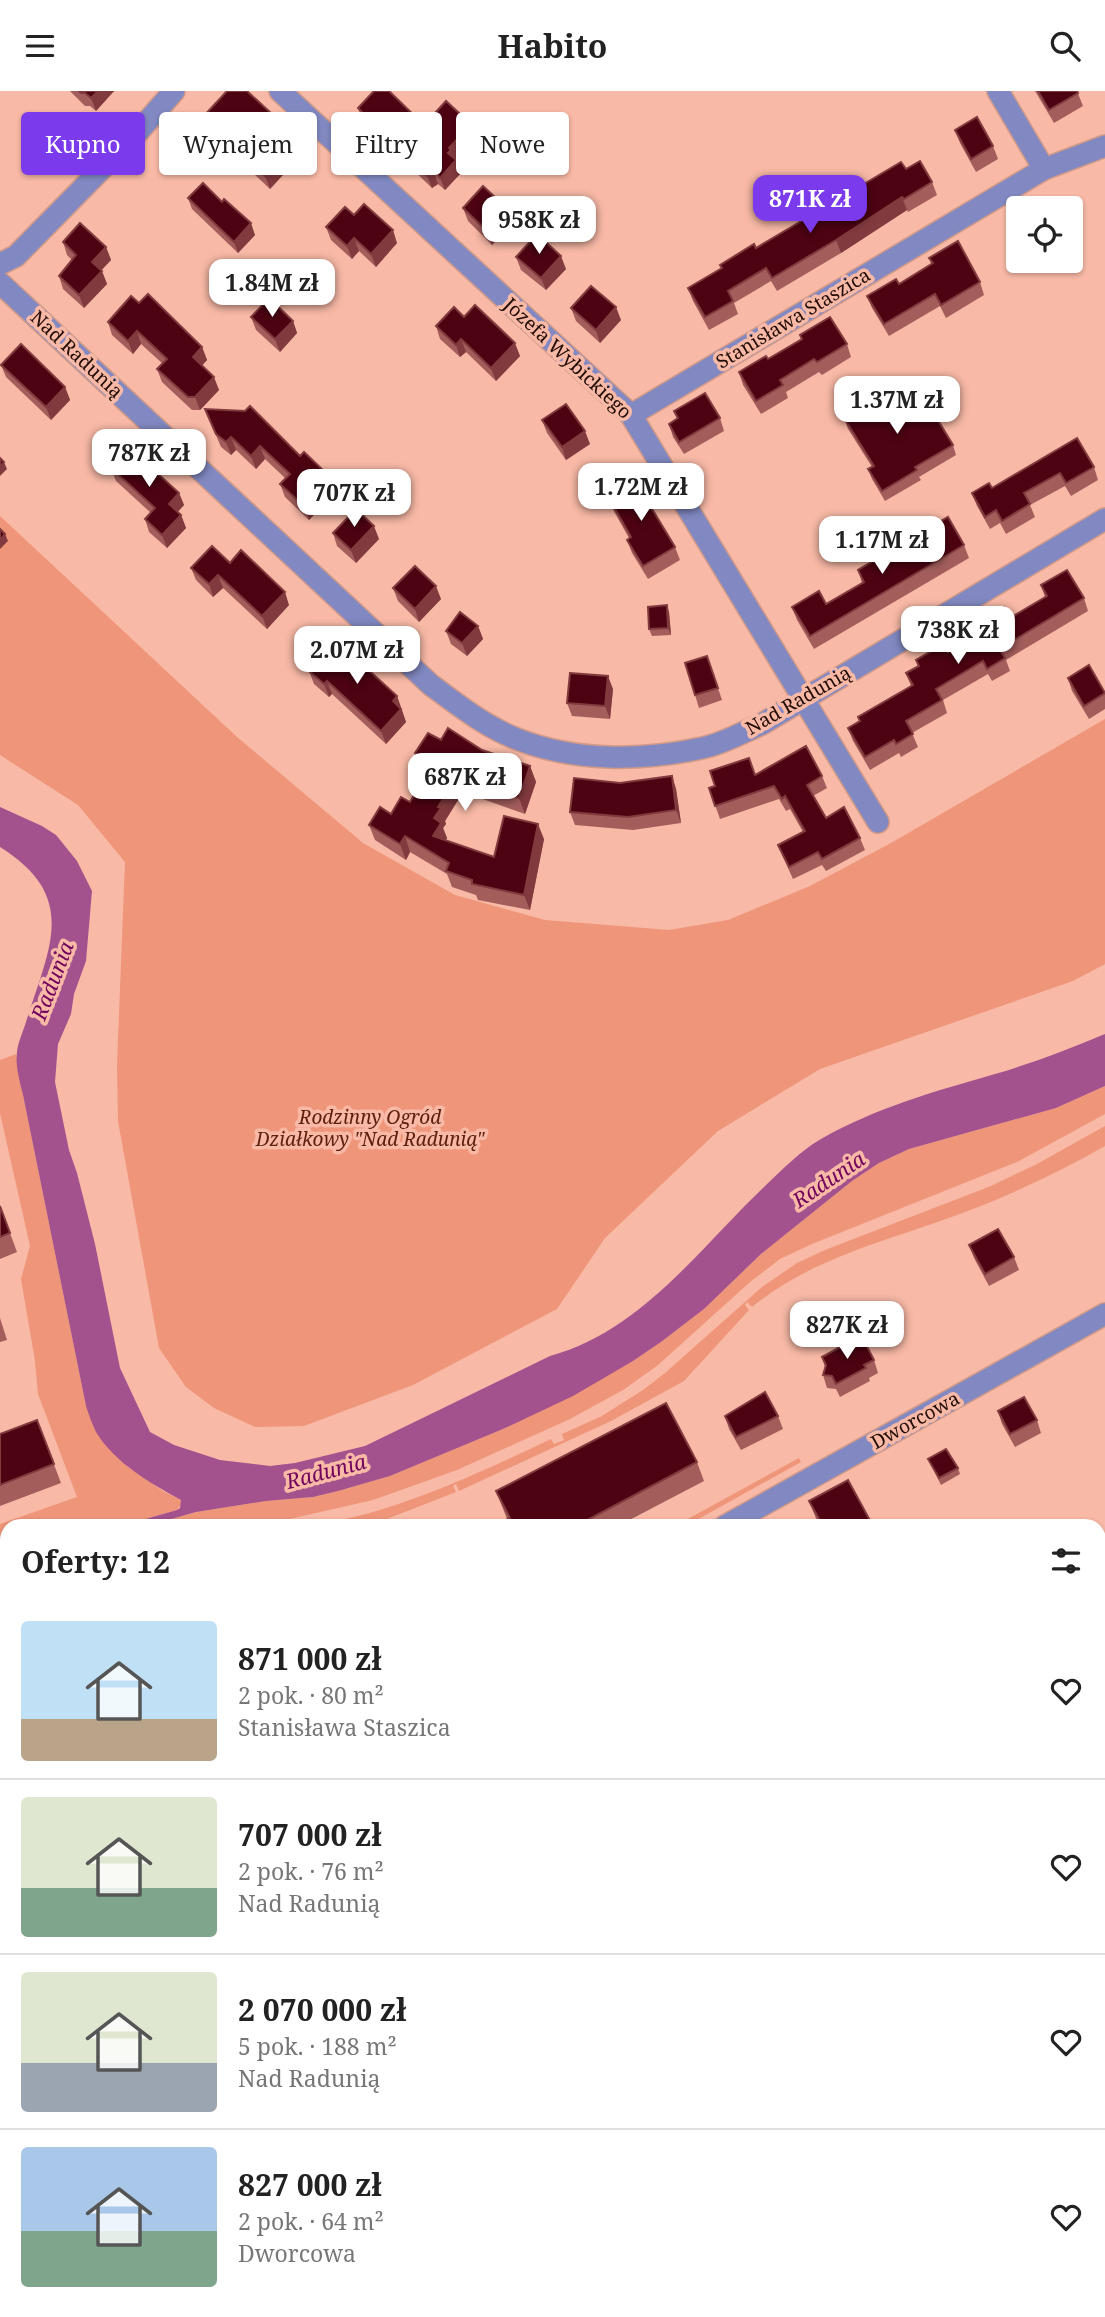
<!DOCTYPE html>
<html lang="pl">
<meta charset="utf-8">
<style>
:root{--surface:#fff;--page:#f2f2f2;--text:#222;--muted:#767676;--line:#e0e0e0;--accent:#7c3aed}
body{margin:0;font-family:"Noto Serif",serif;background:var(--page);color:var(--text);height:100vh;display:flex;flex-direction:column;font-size:26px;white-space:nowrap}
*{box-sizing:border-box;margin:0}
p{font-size:23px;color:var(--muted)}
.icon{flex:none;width:38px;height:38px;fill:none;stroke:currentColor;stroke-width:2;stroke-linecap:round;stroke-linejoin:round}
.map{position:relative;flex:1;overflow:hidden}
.sheet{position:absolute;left:0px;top:1428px;width:1106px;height:798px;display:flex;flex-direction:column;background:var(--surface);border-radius:21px 21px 0 0;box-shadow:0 2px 5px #0004}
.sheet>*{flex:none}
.banner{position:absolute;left:21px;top:21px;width:700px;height:63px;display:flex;gap:14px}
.fabs{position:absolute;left:1006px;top:105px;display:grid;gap:14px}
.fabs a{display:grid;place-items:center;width:77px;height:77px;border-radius:7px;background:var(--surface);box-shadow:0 2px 5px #0004;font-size:35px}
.price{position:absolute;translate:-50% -60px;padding:0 16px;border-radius:14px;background:#fff;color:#222;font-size:23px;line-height:46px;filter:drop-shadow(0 2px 4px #0008)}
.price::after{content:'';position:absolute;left:50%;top:42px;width:21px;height:16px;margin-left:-10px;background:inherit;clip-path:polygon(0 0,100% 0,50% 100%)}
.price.selected{background:var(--accent);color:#fff}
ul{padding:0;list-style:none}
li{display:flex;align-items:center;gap:21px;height:175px;padding:0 21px}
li+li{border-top:2px solid var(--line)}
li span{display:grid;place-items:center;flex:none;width:196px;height:140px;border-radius:7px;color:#555}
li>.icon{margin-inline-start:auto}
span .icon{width:84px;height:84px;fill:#fffc;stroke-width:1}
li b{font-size:30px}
h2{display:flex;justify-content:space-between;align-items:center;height:84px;padding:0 21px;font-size:30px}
.pill{padding:0 24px;border-radius:7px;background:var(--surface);box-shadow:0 2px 5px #0004;font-size:24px;line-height:63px}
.pill.selected{background:var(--accent);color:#fff}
header{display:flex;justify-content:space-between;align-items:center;height:91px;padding:0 21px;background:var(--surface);font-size:32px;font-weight:700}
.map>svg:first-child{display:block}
.green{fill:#ef9579}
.water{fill:#a3528e}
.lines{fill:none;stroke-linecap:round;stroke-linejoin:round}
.minor-casing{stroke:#d19a89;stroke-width:24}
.minor{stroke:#8289c2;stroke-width:21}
.rail{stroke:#4c2e26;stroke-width:5;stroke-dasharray:14 7;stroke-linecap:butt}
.wall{fill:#a35e5c}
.shaded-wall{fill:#813a3e}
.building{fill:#4e0312;stroke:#813a3e;stroke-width:2}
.labels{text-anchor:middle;stroke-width:7;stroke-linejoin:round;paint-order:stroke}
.street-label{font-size:19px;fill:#220c06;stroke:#f8b9a6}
.park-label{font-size:19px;font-style:italic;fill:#5e200b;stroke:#f8b9a6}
.water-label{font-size:21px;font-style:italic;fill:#71045d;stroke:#f8b9a6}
</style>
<header><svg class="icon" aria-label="menu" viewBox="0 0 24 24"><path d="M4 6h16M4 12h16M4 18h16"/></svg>Habito<svg class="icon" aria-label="search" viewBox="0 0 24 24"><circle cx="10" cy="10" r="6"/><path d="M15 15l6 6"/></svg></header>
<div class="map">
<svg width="1105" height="2226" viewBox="0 0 1105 2226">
<rect width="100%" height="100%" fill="#f8b9a6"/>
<g class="green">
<polygon points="0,425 237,646 363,752 455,804 545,829 669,839 728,829 810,795 891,752 1105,628 1105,873 1073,890 820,978 718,1040 605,1147 557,1218 413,1294 304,1335 255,1336 214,1317 186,1296 159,1257 118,1030 117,975 125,771 78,714 0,664"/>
<polygon points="16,963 23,1004 86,1315 128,1376 163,1400 181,1409 182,1412 177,1419 121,1435 7,1435 7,1467 0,1469 0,1433 77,1406 38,1303 35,1270 21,1188 30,1155 0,1022 0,969"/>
<polygon points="1105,995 1105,1023 1019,1070 812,1153 780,1168 750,1191 658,1274 623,1299 570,1328 457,1379 373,1409 259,1435 147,1435 196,1421 266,1410 313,1406 338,1400 390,1385 503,1338 633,1270 661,1251 704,1218 761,1163 852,1090 879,1072 909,1058 1056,1017"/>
<path d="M1105 1035V1055C1061 1080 1013 1103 965 1121 892 1149 814 1165 752 1216L747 1211 745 1214 749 1219 684 1290 611 1330 459 1400 456 1393 453 1395 456 1401 369 1435H310C334 1430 359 1426 383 1418 441 1400 496 1374 551 1348L554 1353 564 1349 562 1343 602 1325 643 1299 665 1282 762 1196 797 1172 825 1159 991 1095 1037 1073Z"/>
<polygon points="799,1367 801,1371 686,1435 675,1435"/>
<polygon points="136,2219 414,2219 372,2226 123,2226"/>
<polygon points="573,2219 639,2219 597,2226 532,2226"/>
<polygon points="757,2219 1003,2219 1006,2226 716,2226"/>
</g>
<path class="water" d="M0 716 42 735 56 744 77 770 92 800 86 870 74 903 71 923 58 953 55 991 69 1059 77 1082 95 1153 120 1277 150 1341 174 1354 220 1369 270 1375 295 1372 365 1355 550 1265C641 1240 699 1158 764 1096 782 1079 800 1060 821 1048 875 1017 936 1000 995 983 1033 972 1069 958 1105 943V995L1056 1017 909 1058 879 1072 852 1090 761 1163 704 1218 661 1251 633 1270 573 1305 503 1338 390 1385 338 1400 313 1406 266 1410 196 1421 147 1435H121L177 1419 180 1417 181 1409C150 1392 115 1372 96 1341 92 1333 89 1324 86 1315L23 1004C20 991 15 975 17 961 18 951 23 941 26 931 49 857 80 806 0 756Z"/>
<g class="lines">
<defs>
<g id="minor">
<polyline points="280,0 631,324 878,731"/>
<polyline points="998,0 1044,78"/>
<polyline points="0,173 16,165 138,41 174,0"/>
<path d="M0 192 431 594C458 614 486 636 517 648 575 671 643 670 702 657 723 653 743 641 762 633L1105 428"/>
<polyline points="631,324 1044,78 1105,55"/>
<polyline points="725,1435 1105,1223"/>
<polyline points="0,1676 7,1678"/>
<polyline points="1099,1695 1105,1692"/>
<polyline points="1099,2113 1105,2112"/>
<polyline points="1044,2219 1046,2226"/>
<polyline points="456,2226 501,2219"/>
</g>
</defs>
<use href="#minor" class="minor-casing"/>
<use href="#minor" class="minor"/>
<g class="rail">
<polyline points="1099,1541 1105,1538"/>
<polyline points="1099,1564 1105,1561"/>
<polyline points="1099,1585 1105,1582"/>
<polyline points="1099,1606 1105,1603"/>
<polyline points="1099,1627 1105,1624"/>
<polyline points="0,2116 7,2112"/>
<polyline points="0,2152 7,2148"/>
<polyline points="0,2178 7,2174"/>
<polyline points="0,2200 7,2196"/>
<polyline points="0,2226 12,2219"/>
</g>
</g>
<g class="wall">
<polygon points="70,0 114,0 96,20 90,15 85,15"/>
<polygon points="1035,0 1077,0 1083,15 1054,32"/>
<polygon points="358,17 424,34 471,33 475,46 455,68 461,82 445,99 438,93 432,97 362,30"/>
<polygon points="202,27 299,48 304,61 270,98 207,39"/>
<polygon points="955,39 993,55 998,68 976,81 960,52"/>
<polygon points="906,78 932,91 937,104 908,121 907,119 841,162 777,200 771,190 734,212 738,223 709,239 693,210 688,197 721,178 720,174 756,157"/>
<polygon points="188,107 255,144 238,162 192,118"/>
<polygon points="463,117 513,131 492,154 468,130"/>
<polygon points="354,124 397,152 376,176 359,160 352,168 331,149 326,136"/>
<polygon points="63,151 106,156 111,169 101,179 107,193 84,217 63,198 59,185 72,169 67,164"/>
<polygon points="516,166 566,178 546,199 521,179"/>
<polygon points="929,167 980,191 984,204 946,227 940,215 889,245 872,217 867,205 899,193 931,173"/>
<polygon points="139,212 202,256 207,269 202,274 219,299 200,319 192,319 162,291 157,278 163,273 141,253 133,263 112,244 108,231"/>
<polygon points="571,217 621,229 600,252 576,230"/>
<polygon points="251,226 293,230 297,242 280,261 256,239"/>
<polygon points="464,226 520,265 496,290 466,261 460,266 440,248 436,235"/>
<polygon points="847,253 851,266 822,284 819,281 786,301 788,307 761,323 743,294 739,281 768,268"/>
<polygon points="1,274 65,296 70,309 51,329 6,286"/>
<polygon points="877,312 929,330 953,354 956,364 919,386 921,389 885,410 872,388 868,378 872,376 848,338 844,327"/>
<polygon points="205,318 300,365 325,381 330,394 327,398 330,407 309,429 285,406 280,393 285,387 265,368 256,378 236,359 231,364 221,356"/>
<polygon points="674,320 720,327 724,340 684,363 673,346 669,333 677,328"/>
<polygon points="542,329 590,353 566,369 547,342"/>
<polygon points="1077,347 1094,376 1098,389 1071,405 1065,395 1030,414 1035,426 1006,443 1000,432 990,438 977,415 972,402 992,397"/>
<polygon points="111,377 179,402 184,414 178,421 181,424 186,437 167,457 149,441 145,428 151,422 116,390"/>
<polygon points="607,404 675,456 680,469 648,488 632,462 627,449 629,447 612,417"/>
<polygon points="333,442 379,448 356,472 337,455"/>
<polygon points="964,454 969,467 814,558 797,529 792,516 826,513 862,492 858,479"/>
<polygon points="230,472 289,514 267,538 223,497 213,506 196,489 191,477"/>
<polygon points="1041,494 1084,507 1088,520 1006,569 1010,580 992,590 988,583 943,609 947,622 912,642 918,656 901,666 899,662 870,679 853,650 848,637 911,595 906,582 918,575 916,569 948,561 982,542 978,531 1010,527 1045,506"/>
<polygon points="393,497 441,508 419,531 398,510"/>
<polygon points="669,521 671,544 652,545 649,538"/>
<polygon points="478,535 483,548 467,565 451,553 446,540"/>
<polygon points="348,565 397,605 406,631 386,653 332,603 329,606 314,593 309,580"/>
<polygon points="707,565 722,609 699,617 695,604"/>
<polygon points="1068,587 1105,601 1105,618 1089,628 1072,600"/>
<polygon points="613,598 610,628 572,625 567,612"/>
<polygon points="441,649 482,659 530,675 536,691 525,723 463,701 445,730 446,733 443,737 447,747 446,749 494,766 544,748 530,819 478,809 476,804 452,796 447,783 410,761 406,769 375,749 369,734 391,723 410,711 427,682 421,678 415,662"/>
<polygon points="672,685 676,698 681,732 633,739 575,734 570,721"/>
<polygon points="822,685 827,697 813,705 826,727 860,747 865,759 826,780 822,774 793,788 783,766 778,754 803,741 790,718 786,720 779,708 720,728 709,697"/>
<polygon points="0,1115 17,1161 0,1168"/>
<polygon points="969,1154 1014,1166 1019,1179 989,1195 974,1167"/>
<polygon points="0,1227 7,1249 0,1251"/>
<polygon points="853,1253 874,1269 878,1282 869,1287 870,1290 840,1306 836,1298 827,1297 823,1284 825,1276 822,1266"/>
<polygon points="998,1320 1037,1329 1041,1342 1015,1356 1002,1333"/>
<polygon points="725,1325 778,1325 783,1338 741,1359 729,1338"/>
<polygon points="37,1329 61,1392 0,1415 0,1343"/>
<polygon points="928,1368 958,1377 960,1383 941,1394"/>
<polygon points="697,1371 704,1390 618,1435 495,1435 507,1428 496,1400"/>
<polygon points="809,1410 873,1435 819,1435"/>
<polygon points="7,1788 7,1903 0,1903 0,1789"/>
</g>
<g class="shaded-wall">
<polygon points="98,0 114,0 96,20 91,7"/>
<polygon points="471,33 475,46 454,69 456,69 461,82 445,99 440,87 449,57"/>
<polygon points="299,48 304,61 270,98 265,85"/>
<polygon points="434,80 438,93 432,97 427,85"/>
<polygon points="902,106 907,119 841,162 836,149"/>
<polygon points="508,118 513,131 492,154 488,141"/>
<polygon points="251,132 255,144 238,162 234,151"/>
<polygon points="393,139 397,152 376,176 371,163"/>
<polygon points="354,147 359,160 352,168 347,155"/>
<polygon points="106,156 111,169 97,184 92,171"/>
<polygon points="561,165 566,178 546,199 541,187"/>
<polygon points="102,180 107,193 84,217 79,204"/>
<polygon points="616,216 621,229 600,252 596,239"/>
<polygon points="293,230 297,242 280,261 275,248"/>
<polygon points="137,240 141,253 133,263 128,250"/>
<polygon points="461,248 466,261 460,266 456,254"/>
<polygon points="515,252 520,265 496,290 491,277"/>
<polygon points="202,256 207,269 198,279 193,266"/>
<polygon points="214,286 219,299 200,319 195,306"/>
<polygon points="65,296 70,309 51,329 46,316"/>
<polygon points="585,340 590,353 566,369 562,356"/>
<polygon points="231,346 236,359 231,364 226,351"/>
<polygon points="260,355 265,368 256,378 251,365"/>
<polygon points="4,371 7,378 0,385 0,376"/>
<polygon points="325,381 330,394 327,398 330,407 309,429 305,416 319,388"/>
<polygon points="179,402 184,414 173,425 169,413"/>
<polygon points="181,424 186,437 167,457 162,444"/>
<polygon points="374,435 379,448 356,472 351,459"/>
<polygon points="5,443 8,450 0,458 0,449"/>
<polygon points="218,484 223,497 213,506 209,493"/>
<polygon points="436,495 441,508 419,531 415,518"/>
<polygon points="285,501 289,514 267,538 262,525"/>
<polygon points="667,514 669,521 671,544 668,537"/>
<polygon points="478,535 483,548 467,565 462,552"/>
<polygon points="608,585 613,598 610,628 605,615"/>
<polygon points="327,590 332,603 329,606 324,593"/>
<polygon points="397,605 406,631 386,653 381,640 393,610"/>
<polygon points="530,675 536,691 525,723 519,707"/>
<polygon points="672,685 676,698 681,732 676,719"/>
<polygon points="457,686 463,701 445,730 446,733 443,737 447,747 439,760 433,745 434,727 438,716"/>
<polygon points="538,733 544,748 530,819 524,804"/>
<polygon points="405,745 410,761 406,769 400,753"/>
<polygon points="5,1558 7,1562 7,1587 3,1592 0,1583 0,1566"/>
</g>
<g class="building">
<polygon points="79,0 98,0 91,7 85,2 81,2"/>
<polygon points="227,0 247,0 299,48 265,85 202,27"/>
<polygon points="374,0 389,0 424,34 446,10 471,33 449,57 451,59 448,62 456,69 440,87 434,80 427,85 358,17"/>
<polygon points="1038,0 1077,0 1078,2 1049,19"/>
<polygon points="977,26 993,55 971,68 955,39"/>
<polygon points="920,70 932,91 904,108 902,106 836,149 772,187 766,177 728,200 733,210 705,226 688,197 722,177 720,174 754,153 756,157 901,71 906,78"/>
<polygon points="203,92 222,111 224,108 251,132 234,151 188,107"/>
<polygon points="483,95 508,118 488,141 463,117"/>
<polygon points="1052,109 1055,117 1034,117"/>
<polygon points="364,113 393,139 371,163 354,147 347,155 326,136 345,116 354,124"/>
<polygon points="80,132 106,156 92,171 102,180 79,204 59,185 76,164 63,151"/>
<polygon points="537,143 561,165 541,187 516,166"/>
<polygon points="958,150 980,191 941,214 935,203 884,233 867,205 896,188 899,193 933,172 929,167"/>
<polygon points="591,195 616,216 596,239 571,217"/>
<polygon points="148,203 202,256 193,266 214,286 195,306 188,306 157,278 167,268 137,240 128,250 108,231 131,205 139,212"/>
<polygon points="269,207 293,230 275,248 251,226"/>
<polygon points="475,214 515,252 491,277 461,248 456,254 436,235 454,216 464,226"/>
<polygon points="830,226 847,253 817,271 814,268 780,289 783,294 756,310 739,281 766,265 768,268 802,248 800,244"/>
<polygon points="21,253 65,296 46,316 1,274"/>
<polygon points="908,293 929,330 936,326 953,354 915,376 917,379 882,400 868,378 874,375 844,327 875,308 877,312"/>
<polygon points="705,302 720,327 679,351 669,333 678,327 674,320"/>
<polygon points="566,313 585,340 562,356 542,329"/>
<polygon points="250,315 300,365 304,361 325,381 319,388 325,394 305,416 280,393 290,383 260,355 251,365 231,346 226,351 216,343 205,318 245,320"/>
<polygon points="1077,347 1094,376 1066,392 1060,382 1024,402 1030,413 1002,430 996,419 985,426 972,402 989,392 992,397"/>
<polygon points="130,357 179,402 169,413 181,424 162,444 145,428 155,417 111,377"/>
<polygon points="0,367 4,371 0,376"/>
<polygon points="634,388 675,456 643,475 627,449 631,446 607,404"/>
<polygon points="356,418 374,435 351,459 333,442"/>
<polygon points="948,426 964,454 810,545 792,516 819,500 826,513 864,491 858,479"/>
<polygon points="0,438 5,443 0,449"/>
<polygon points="212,455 230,472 241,459 285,501 262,525 218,484 209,493 191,477"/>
<polygon points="415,475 436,495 415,518 393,497"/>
<polygon points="1067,479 1084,507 999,558 1005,567 987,578 983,570 936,598 942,609 906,630 913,643 896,653 894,649 865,666 848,637 860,630 858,626 913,594 906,582 919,575 916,569 944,553 948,561 984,541 978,531 1004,516 1010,527 1047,505 1041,494"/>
<polygon points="667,514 668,537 649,538 648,516"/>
<polygon points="460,521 478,535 462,552 446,540"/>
<polygon points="335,552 348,565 350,562 397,605 393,610 401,618 381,640 327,590 324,593 309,580"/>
<polygon points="707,565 718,597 695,604 685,572"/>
<polygon points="1089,574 1105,602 1084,615 1068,587"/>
<polygon points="570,582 608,585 605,615 567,612"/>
<polygon points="448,637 482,659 530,675 519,707 457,686 438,716 441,717 434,727 441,732 433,745 494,766 504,725 538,733 524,804 472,793 472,789 446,780 449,772 405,745 400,753 369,734 380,716 391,723 401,706 410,711 432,673 415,662 428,642 441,649"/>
<polygon points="806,655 822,685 807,694 826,727 844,716 860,747 822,768 818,761 789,776 778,754 805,740 785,705 782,708 774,695 715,715 709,697 715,695 710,680 749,667 755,684"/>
<polygon points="672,685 676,719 628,726 570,721 574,687 620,692"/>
<polygon points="0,1115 10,1142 0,1146"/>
<polygon points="998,1138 1014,1166 985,1183 969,1154"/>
<polygon points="863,1248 874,1269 864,1274 866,1277 836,1293 832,1285 823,1284 826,1274 822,1266 851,1250 853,1253"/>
<polygon points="765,1301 778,1325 736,1346 725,1325"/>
<polygon points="1024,1306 1037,1329 1010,1343 998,1320"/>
<polygon points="666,1312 697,1371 576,1435 495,1435 510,1427 496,1400"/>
<polygon points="37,1329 54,1373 0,1394 0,1343"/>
<polygon points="946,1358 958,1377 939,1387 928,1368"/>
<polygon points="848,1389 873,1435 823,1435 809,1410"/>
<polygon points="7,1509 7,1557 5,1558 0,1566 0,1511"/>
<polygon points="7,1788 7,1877 0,1878 0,1789"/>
</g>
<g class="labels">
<g class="street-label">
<text transform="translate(793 227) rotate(-31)" y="7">Stanisława Staszica</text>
<text transform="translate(77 263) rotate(43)" y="7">Nad Radunią</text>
<text transform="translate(568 267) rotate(43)" y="7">Józefa Wybickiego</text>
<text transform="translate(798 609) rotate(-30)" y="7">Nad Radunią</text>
<text transform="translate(915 1329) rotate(-29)" y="7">Dworcowa</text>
</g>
<g class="park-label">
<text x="370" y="1033">Rodzinny Ogród<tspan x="370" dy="22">Działkowy "Nad Radunią"</tspan></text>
</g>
<g class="water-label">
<text transform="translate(53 890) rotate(-69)" y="7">Radunia</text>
<text transform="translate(829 1089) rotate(-34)" y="7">Radunia</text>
<text transform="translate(326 1381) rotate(-15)" y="7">Radunia</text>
</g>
</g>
</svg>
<div class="fabs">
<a><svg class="icon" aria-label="locate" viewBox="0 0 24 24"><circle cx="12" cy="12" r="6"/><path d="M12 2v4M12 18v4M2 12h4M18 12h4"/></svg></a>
</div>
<b class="price selected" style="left:810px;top:144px">871K zł</b>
<b class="price" style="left:539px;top:165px">958K zł</b>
<b class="price" style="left:272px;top:228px">1.84M zł</b>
<b class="price" style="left:897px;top:345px">1.37M zł</b>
<b class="price" style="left:149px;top:398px">787K zł</b>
<b class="price" style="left:641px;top:432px">1.72M zł</b>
<b class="price" style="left:354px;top:438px">707K zł</b>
<b class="price" style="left:882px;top:485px">1.17M zł</b>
<b class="price" style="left:958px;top:575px">738K zł</b>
<b class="price" style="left:357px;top:595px">2.07M zł</b>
<b class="price" style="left:465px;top:722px">687K zł</b>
<b class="price" style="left:847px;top:1270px">827K zł</b>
<div class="banner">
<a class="pill selected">Kupno</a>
<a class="pill">Wynajem</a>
<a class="pill">Filtry</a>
<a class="pill">Nowe</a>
</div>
<section class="sheet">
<h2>Oferty: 12<svg class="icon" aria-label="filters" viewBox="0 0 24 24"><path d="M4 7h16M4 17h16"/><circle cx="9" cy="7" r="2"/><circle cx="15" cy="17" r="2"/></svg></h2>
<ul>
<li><span style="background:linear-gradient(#bfe0f5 70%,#b9a48a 0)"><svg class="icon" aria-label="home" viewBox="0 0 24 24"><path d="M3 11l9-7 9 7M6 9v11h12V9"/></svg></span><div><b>871 000 zł</b><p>2 pok. · 80 m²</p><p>Stanisława Staszica</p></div><svg class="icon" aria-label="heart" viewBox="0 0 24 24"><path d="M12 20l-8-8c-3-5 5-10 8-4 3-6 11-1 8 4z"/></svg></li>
<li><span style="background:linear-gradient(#dfe7d0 65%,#7fa58c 0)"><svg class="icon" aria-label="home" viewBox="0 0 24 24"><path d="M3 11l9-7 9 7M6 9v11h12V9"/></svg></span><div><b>707 000 zł</b><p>2 pok. · 76 m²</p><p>Nad Radunią</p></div><svg class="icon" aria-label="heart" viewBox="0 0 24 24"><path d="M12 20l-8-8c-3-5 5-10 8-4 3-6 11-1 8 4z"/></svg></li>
<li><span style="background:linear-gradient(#dfe7d0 65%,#9aa5b1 0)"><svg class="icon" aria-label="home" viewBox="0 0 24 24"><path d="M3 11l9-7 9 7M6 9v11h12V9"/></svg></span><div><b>2 070 000 zł</b><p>5 pok. · 188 m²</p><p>Nad Radunią</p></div><svg class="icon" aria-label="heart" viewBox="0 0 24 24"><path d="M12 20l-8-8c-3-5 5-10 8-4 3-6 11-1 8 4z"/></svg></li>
<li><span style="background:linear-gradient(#a9c7e8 60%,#7fa58c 0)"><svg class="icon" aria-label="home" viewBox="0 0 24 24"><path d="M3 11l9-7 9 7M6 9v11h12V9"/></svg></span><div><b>827 000 zł</b><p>2 pok. · 64 m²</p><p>Dworcowa</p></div><svg class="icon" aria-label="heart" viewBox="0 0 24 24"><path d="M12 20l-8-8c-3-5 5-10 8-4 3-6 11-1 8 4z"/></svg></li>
</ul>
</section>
</div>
